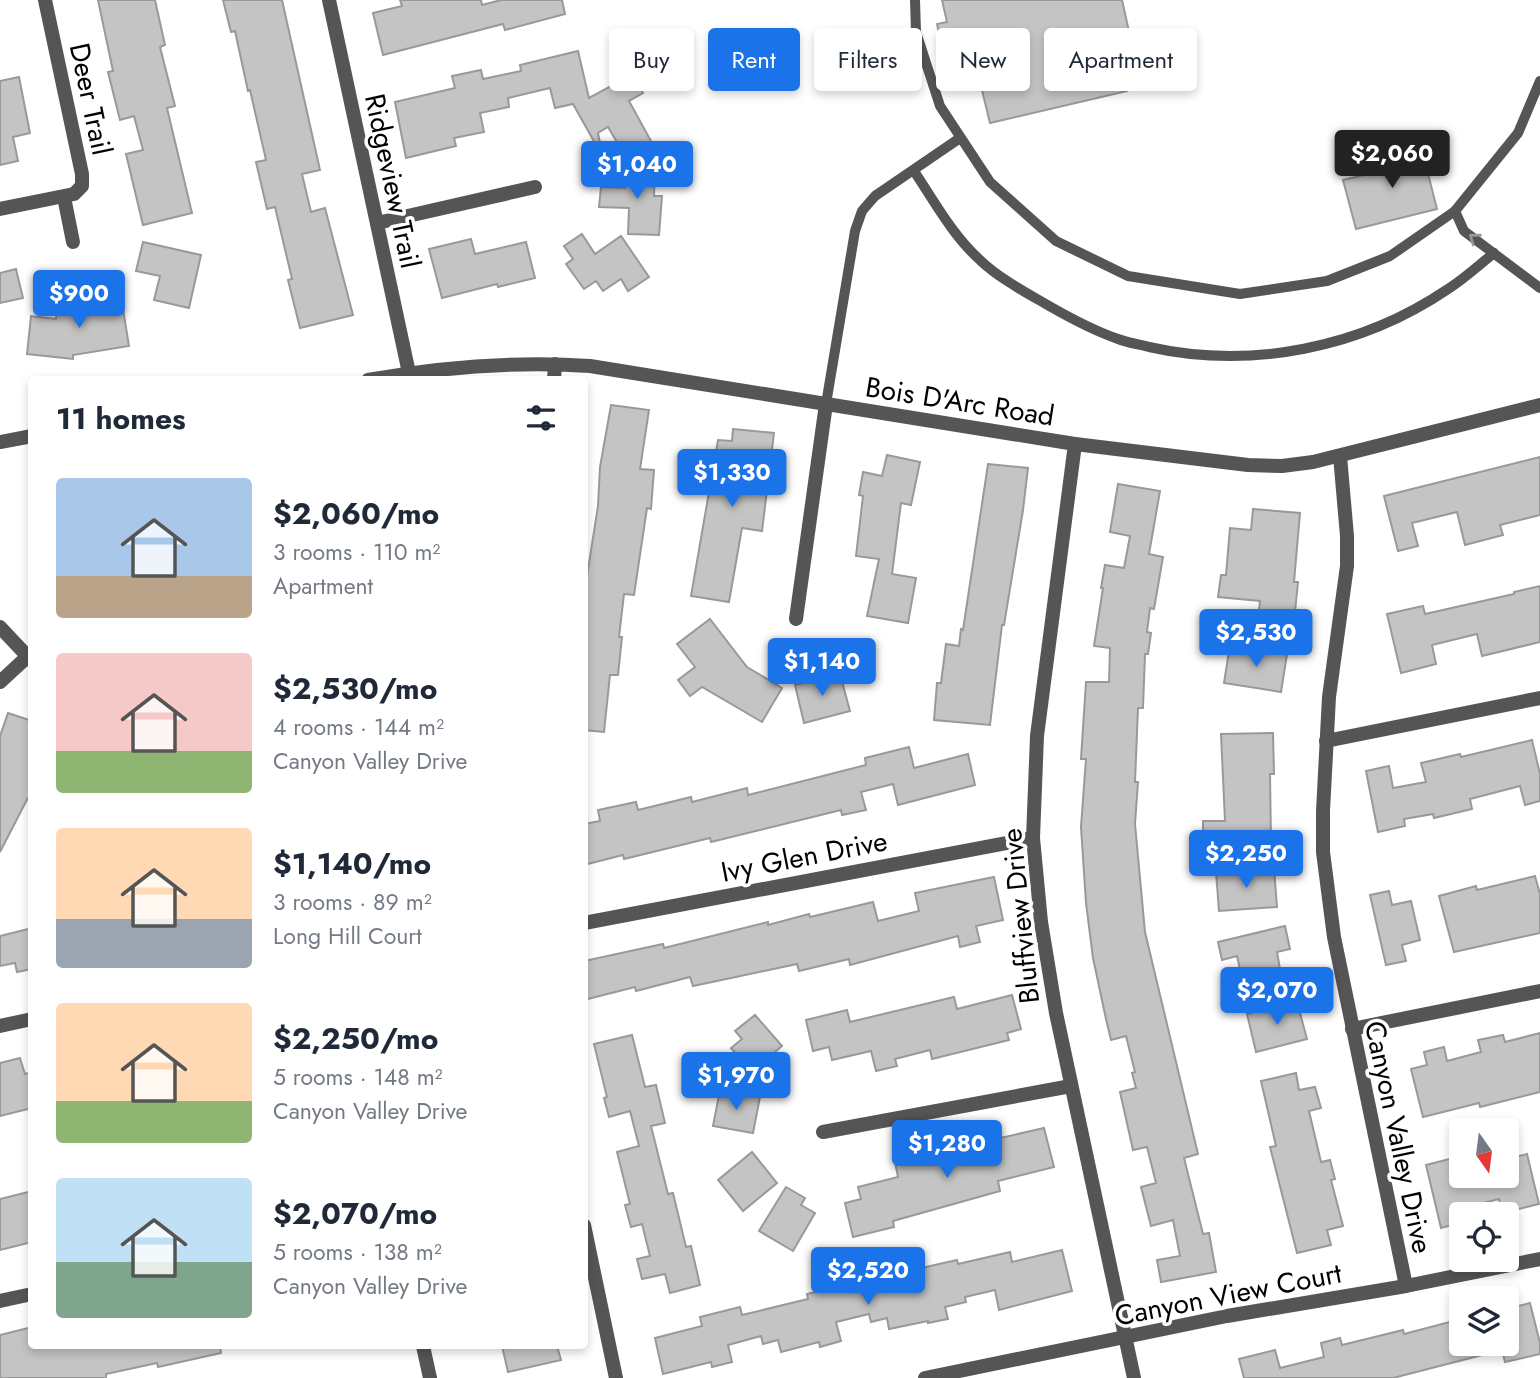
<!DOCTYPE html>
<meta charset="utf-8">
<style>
:root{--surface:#fff;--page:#f2f2f3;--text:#1f2937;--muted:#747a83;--accent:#1a73e8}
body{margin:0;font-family:Jost,sans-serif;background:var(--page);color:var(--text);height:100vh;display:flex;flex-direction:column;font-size:26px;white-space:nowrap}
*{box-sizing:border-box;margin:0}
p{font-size:23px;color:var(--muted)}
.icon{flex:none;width:38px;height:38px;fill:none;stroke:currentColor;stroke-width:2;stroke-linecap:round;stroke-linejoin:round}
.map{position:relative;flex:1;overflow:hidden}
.details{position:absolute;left:28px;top:376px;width:560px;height:973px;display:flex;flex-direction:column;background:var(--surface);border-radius:7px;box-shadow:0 4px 10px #0003}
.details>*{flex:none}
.hud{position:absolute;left:609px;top:28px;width:665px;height:63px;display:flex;gap:14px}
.needle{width:46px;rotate:166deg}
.buttons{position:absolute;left:1449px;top:1118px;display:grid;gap:14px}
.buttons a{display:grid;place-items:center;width:70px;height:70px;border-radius:7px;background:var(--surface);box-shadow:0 4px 10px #0003;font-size:35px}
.price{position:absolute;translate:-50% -60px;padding:0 16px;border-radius:7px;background:var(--accent);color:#fff;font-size:23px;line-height:46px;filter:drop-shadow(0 2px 4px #0008)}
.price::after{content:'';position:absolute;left:50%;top:42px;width:21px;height:16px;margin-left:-10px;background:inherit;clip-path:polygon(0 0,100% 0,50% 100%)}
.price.active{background:#222;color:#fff}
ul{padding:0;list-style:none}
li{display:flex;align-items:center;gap:21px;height:175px;padding:0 28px}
li span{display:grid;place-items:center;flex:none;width:196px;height:140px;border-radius:7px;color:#555}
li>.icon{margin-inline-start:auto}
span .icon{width:84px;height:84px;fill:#fffc;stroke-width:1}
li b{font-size:30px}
h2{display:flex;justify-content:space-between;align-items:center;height:84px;padding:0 28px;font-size:30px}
.chip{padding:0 24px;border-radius:7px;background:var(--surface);box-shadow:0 4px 10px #0003;font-size:24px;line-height:63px}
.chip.active{background:var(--accent);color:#fff}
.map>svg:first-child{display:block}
.building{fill:#c4c4c4;stroke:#999;stroke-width:2}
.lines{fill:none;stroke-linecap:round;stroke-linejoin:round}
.service{stroke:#555;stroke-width:10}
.minor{stroke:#555;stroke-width:14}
.tertiary{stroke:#555;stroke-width:14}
.oneway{stroke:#999}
.labels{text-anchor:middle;stroke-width:7;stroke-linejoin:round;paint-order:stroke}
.street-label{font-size:28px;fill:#000;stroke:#fff}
</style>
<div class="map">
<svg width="1540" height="1378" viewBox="0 0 1540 1378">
<rect width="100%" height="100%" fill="#fff"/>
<g class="building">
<polygon points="98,0 155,0 165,45 160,47 175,106 167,108 192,213 143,225 126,154 143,150 134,116 120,120 108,72 113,71"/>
<polygon points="223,0 282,0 320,170 302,174 311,212 325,208 353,315 300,328 288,280 292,279 275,207 267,209 256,162 266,160 250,90 248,91 235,31 231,32"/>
<polygon points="400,0 481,0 482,5 501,0 562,0 565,14 505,30 503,24 383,55 373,13 402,6"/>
<polygon points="942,0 1122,0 1132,45 1117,48 1127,91 990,123 980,82 962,86 954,55 944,57 937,24 947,22"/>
<polygon points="578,51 589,98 633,74 643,93 629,101 651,141 625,156 608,127 598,133 600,143 596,145 573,104 555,108 550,88 508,98 509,107 480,113 484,132 454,138 456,146 406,158 395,102 455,88 452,76 481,70 483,79 521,71 520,65"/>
<polygon points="19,77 30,133 13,137 18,161 0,165 0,81"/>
<polygon points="1421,146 1437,209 1356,229 1343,180 1385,170 1382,156"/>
<polygon points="626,167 655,168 654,196 662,196 659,235 628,234 629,208 599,207 601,187 625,188"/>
<polygon points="582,234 595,254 621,236 649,277 628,291 621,279 603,291 596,281 584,289 566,264 573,259 564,246"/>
<polygon points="471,239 475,254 526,242 535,278 498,287 497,284 442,298 429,249"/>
<polygon points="143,242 201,255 189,308 154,300 160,276 136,271"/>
<polygon points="16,269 23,298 0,303 0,273"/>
<polygon points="121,297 129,346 73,355 73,359 27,354 31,316 56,319 58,303 77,304"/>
<polygon points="611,405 649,410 640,469 654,470 651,509 647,508 634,595 624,594 619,637 622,637 618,675 610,675 604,732 584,730 584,595 598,506 600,467"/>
<polygon points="733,429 774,433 762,531 742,528 729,602 691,596 718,440 732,441"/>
<polygon points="887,455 920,462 911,505 901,503 892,574 916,578 908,623 867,616 879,559 856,556 863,496 859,495 863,472 882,476"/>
<polygon points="1540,457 1540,515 1500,525 1503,535 1465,545 1457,512 1412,523 1418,546 1398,551 1384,496"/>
<polygon points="988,464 1028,468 1023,510 1004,625 1002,625 990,725 934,720 937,683 941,683 946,644 959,646 961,629 963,630"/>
<polygon points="1118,484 1160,491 1149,554 1163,557 1154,609 1150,608 1147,632 1151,633 1148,654 1145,654 1143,708 1138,708 1135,782 1138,782 1135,824 1145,932 1198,1154 1184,1158 1203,1234 1209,1233 1216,1272 1161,1282 1157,1260 1180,1256 1173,1220 1151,1226 1141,1187 1156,1183 1147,1147 1133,1150 1120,1092 1136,1088 1132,1073 1135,1072 1126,1036 1111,1040 1106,1019 1093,958 1086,903 1081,827 1086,759 1081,759 1086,682 1109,682 1110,648 1094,646 1103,588 1101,588 1105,565 1124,568 1130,536 1110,532"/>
<polygon points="1253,509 1300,513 1294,582 1298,582 1294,622 1258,619 1260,601 1218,597 1221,575 1226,575 1230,528 1251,530"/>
<polygon points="1540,586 1540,642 1482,656 1477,634 1432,645 1436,664 1401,673 1387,614 1423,606 1425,614 1514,594 1514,592"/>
<polygon points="710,619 747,667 782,688 762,722 702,687 690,696 678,680 695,667 677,644"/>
<polygon points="1230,645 1287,654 1281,692 1224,683"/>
<polygon points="840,674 850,711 804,723 795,685"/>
<polygon points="8,713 32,721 32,790 0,852 0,736"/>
<polygon points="1273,733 1274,774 1270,774 1271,842 1203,842 1203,821 1225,821 1221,734"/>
<polygon points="1532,740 1540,774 1540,801 1525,805 1520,786 1470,799 1472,809 1434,818 1433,814 1404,819 1405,826 1378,832 1366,771 1389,766 1393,788 1426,782 1421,763 1460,754 1461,757"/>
<polygon points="909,747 914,768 968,754 975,785 898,805 893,784 861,792 866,810 842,815 841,810 711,842 710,838 624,859 623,855 584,865 584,824 600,821 598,810 636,802 638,810 691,797 692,802 747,788 748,795 866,765 865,758"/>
<polygon points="1274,868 1277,907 1219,911 1216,872"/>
<polygon points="1535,876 1540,894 1540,933 1454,952 1439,896 1476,886 1477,890"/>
<polygon points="994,877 1003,920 976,926 980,942 960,947 958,936 850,965 849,959 799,971 797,964 693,986 690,977 636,991 635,987 584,1000 584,961 663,944 664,948 768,922 768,925 809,914 810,917 873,902 878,921 919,911 915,893"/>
<polygon points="1389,891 1392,905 1411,901 1420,940 1402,945 1406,961 1386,965 1370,895"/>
<polygon points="1285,926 1290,949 1277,952 1280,969 1242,978 1237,956 1222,960 1218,942"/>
<polygon points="32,928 32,969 17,972 15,963 0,966 0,936"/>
<polygon points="1012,995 1021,1029 1007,1033 1009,1040 932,1059 930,1050 895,1059 897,1066 876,1071 871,1051 832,1060 829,1047 813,1051 806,1020 847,1010 850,1022 954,997 957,1009"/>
<polygon points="1297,1002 1307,1039 1256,1052 1247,1014"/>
<polygon points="755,1015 782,1046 768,1058 782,1074 766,1088 731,1048 742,1039 735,1031"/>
<polygon points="1540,1033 1540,1092 1480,1107 1479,1103 1423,1117 1411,1069 1427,1065 1424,1052 1444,1047 1447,1061 1481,1052 1478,1040 1503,1035 1505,1042"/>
<polygon points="632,1035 645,1087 656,1085 665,1123 651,1126 668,1194 673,1193 686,1247 691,1246 700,1285 670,1293 665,1274 642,1279 637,1259 650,1256 642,1224 631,1227 625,1205 630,1204 617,1152 639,1146 630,1111 609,1117 604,1098 607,1097 594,1044"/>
<polygon points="20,1058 25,1074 32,1072 32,1108 0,1116 0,1063"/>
<polygon points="1296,1073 1299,1090 1315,1087 1321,1108 1309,1111 1321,1162 1330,1160 1335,1179 1331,1180 1343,1226 1327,1230 1331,1245 1297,1253 1270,1147 1276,1146 1261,1081"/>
<polygon points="720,1090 760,1097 753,1133 713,1126"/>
<polygon points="1044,1128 1054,1167 998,1181 1000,1191 893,1221 894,1227 853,1237 845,1203 861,1199 858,1187 898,1177 895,1162"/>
<polygon points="752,1152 777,1183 743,1211 718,1180"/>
<polygon points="1527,1154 1539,1204 1502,1213 1499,1199 1456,1210 1459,1223 1441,1228 1426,1165 1461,1156 1461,1176 1507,1176 1507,1159"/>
<polygon points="786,1187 805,1198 801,1205 815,1213 793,1251 759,1231"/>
<polygon points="32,1191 32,1242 0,1250 0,1199"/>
<polygon points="1062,1250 1072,1291 999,1310 995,1290 965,1297 966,1302 945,1307 948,1319 928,1323 928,1321 889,1329 887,1318 871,1322 869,1314 836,1322 841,1341 820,1347 819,1342 781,1352 778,1340 763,1344 761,1336 728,1345 732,1362 712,1367 711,1362 663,1374 655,1338 702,1326 700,1317 740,1307 742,1315 808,1299 807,1294 849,1284 850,1292 919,1276 917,1269 957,1260 958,1264 1010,1252 1012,1262"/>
<polygon points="1530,1303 1540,1343 1540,1354 1505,1362 1502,1350 1393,1378 1244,1378 1239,1359 1275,1350 1280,1368 1324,1357 1321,1343 1340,1338 1342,1345 1403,1330 1404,1334 1461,1319 1461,1344 1507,1344 1507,1309"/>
<polygon points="32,1327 32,1346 220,1346 221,1353 158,1367 157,1363 106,1374 106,1378 0,1378 0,1335"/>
<polygon points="502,1346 557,1346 561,1360 508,1372"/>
</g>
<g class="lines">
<g class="service">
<polyline points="915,0 916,32 940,106 990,182 1056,241 1128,276 1240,294 1327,281 1390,256 1455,211 1518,133 1540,81"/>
<path d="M914 171C934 201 953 236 980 260 1000 279 1027 293 1051 307 1072 319 1095 331 1118 339 1128 343 1139 344 1149 347 1251 370 1361 348 1448 289 1464 279 1479 265 1494 253"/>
<polyline points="1455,211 1464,231 1540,288"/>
<polyline points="826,404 855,231 862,211 875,196 960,138"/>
</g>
<g class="minor">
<polyline points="329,0 409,373"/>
<polyline points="64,197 73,242"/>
<polyline points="0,209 74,194 82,186 82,174 45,0"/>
<polyline points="377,223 535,187"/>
<polyline points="554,380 555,364"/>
<polyline points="1075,444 1037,736 1033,838 1041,922 1056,1013 1134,1378"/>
<polyline points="1340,456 1347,536 1347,566 1329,697 1323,811 1323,852 1334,937 1406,1286"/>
<polyline points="796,619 826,404"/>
<polyline points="0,682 27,657"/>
<polyline points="1326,741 1540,698"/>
<polyline points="584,923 1033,838"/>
<polyline points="0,1026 32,1019"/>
<polyline points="1352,1029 1540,991"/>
<polyline points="823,1132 1071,1086"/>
<polyline points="584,1225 616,1378"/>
<polyline points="0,1301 32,1294"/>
<polyline points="925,1378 1227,1316 1406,1286 1540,1259"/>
</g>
<g class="tertiary">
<path d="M368 380C442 367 514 361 590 366L1075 444 1248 465 1282 466 1313 462 1540 405"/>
<polyline points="0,442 32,436"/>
<polyline points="0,627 32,661"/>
<polyline points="423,1346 430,1378"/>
</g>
</g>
<defs><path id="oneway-chevron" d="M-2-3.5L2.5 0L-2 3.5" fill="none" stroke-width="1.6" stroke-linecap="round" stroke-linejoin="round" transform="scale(1.75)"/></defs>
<use class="oneway" href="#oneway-chevron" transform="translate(1474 238) rotate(-143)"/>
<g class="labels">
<g class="street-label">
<text transform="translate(91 99) rotate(78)" y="10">Deer Trail</text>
<text transform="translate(393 181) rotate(78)" y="10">Ridgeview Trail</text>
<text transform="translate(960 401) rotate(9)" y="10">Bois D'Arc Road</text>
<text transform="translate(804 856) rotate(-11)" y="10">Ivy Glen Drive</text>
<text transform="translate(1020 916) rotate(-96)" y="10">Bluffview Drive</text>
<text transform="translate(1399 1137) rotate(78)" y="10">Canyon Valley Drive</text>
<text transform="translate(1228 1294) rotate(-11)" y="10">Canyon View Court</text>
</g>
</g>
</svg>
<div class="buttons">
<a><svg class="needle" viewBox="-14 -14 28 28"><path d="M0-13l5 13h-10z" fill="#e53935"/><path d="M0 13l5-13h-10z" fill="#747a83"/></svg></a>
<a><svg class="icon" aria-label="locate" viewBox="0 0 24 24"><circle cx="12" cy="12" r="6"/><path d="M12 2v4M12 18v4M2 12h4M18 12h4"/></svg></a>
<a><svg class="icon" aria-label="layers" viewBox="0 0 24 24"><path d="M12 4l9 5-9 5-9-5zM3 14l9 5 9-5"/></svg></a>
</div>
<b class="price active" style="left:1392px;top:190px">$2,060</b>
<b class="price" style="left:637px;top:201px">$1,040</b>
<b class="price" style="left:79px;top:330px">$900</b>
<b class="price" style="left:732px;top:509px">$1,330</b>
<b class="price" style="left:1256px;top:669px">$2,530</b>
<b class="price" style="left:822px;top:698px">$1,140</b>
<b class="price" style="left:1246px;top:890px">$2,250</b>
<b class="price" style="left:1277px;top:1027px">$2,070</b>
<b class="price" style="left:736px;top:1112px">$1,970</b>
<b class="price" style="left:947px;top:1180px">$1,280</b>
<b class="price" style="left:868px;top:1307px">$2,520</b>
<div class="hud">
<a class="chip">Buy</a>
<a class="chip active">Rent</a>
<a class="chip">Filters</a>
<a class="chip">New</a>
<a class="chip">Apartment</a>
</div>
<section class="details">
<h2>11 homes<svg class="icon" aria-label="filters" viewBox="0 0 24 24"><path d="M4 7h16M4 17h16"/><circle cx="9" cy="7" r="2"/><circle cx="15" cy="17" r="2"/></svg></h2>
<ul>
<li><span style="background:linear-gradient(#a9c7e8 70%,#b9a48a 0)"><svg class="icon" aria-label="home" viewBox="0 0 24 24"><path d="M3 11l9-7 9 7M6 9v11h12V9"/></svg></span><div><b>$2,060/mo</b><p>3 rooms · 110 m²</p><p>Apartment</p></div></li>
<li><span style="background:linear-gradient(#f6c9c9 70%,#8fb573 0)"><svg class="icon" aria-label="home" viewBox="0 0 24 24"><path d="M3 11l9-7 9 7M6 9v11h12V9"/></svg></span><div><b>$2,530/mo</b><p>4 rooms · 144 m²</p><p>Canyon Valley Drive</p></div></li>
<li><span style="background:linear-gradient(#ffd9b3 65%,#9aa5b1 0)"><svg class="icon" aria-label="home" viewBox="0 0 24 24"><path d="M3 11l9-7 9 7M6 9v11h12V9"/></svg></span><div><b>$1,140/mo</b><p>3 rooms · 89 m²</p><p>Long Hill Court</p></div></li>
<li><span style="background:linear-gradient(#ffd9b3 70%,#8fb573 0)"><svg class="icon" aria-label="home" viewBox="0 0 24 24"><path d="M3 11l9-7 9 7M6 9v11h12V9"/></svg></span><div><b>$2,250/mo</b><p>5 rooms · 148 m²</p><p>Canyon Valley Drive</p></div></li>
<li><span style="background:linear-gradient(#bfe0f5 60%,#7fa58c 0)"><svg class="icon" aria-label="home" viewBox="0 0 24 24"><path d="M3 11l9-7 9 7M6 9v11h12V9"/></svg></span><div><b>$2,070/mo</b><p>5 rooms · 138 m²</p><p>Canyon Valley Drive</p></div></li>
</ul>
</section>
</div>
